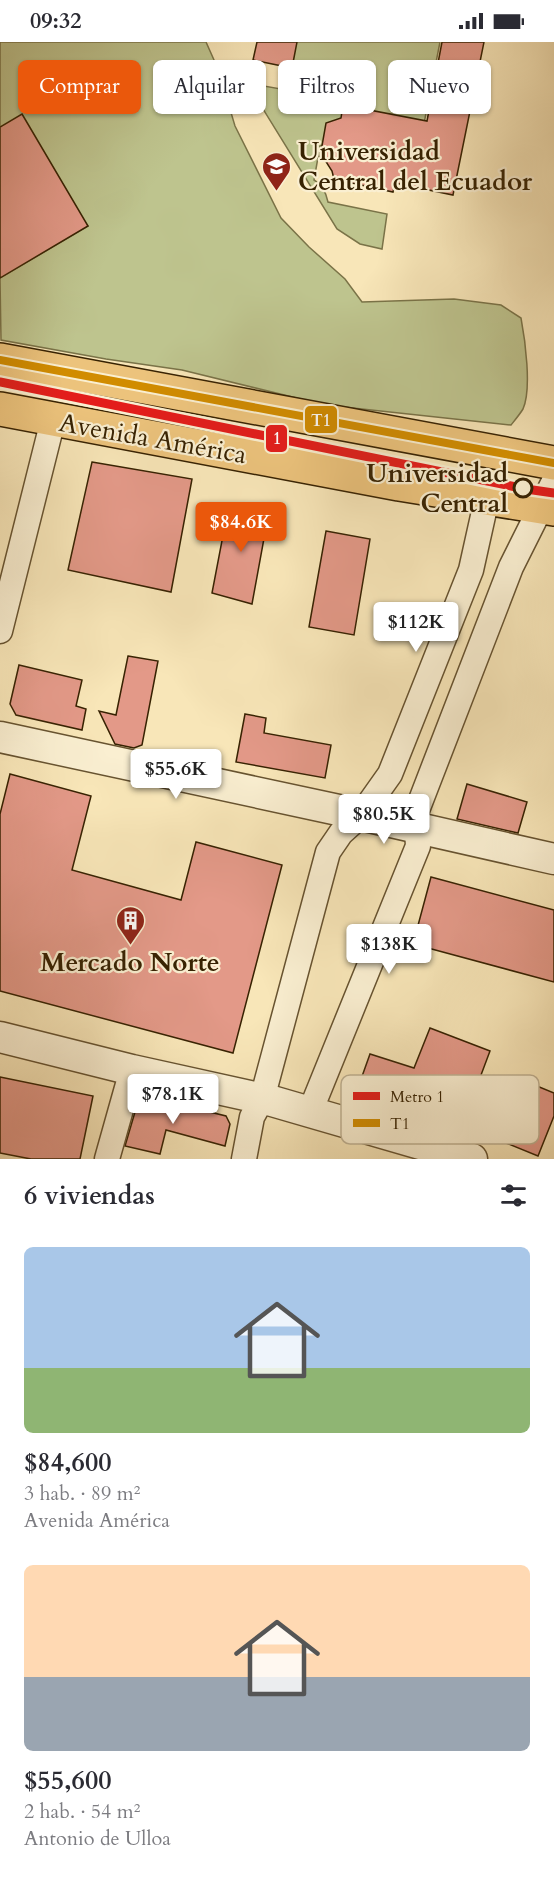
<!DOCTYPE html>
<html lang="es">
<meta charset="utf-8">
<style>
:root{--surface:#fff;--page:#f2f2f3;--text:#2b2b33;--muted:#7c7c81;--accent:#ea580c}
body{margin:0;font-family:Cardo,serif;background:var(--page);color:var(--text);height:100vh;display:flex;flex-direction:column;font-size:22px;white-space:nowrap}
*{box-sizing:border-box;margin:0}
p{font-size:20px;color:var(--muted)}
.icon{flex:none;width:33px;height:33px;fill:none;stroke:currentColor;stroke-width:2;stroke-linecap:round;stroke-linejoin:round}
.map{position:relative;height:1117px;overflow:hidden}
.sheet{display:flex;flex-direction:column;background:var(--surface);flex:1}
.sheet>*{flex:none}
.hud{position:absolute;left:18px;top:18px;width:519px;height:54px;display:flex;gap:12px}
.price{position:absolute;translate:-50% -51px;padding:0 14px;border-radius:6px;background:#fff;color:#222;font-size:20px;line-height:39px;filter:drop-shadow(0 2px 3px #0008)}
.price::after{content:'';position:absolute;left:50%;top:36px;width:18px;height:14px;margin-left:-9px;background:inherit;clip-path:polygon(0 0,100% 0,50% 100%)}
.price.on{background:var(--accent);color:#fff}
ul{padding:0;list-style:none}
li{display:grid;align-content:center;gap:12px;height:318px;padding:0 24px}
li span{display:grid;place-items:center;height:186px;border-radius:9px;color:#555}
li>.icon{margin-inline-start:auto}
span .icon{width:108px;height:108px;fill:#fffc;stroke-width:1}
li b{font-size:26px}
h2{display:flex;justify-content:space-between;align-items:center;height:72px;padding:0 24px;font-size:26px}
.pill{padding:0 21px;border-radius:9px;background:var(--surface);box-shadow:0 2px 4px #0004;font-size:21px;line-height:54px}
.pill.on{background:var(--accent);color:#fff}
.status{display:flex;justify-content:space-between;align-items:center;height:42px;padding:0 30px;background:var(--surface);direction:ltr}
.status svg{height:16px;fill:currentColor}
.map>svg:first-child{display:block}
.green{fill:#bec48e;stroke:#7a7348;stroke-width:1.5}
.building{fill:#e39988;stroke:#372202;stroke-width:1.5}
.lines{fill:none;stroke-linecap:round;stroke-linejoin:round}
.minor-casing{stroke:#675330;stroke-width:27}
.tertiary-casing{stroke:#675330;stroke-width:33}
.primary-casing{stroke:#372202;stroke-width:36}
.minor{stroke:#faefd1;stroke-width:24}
.tertiary{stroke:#faefd1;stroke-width:30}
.primary{stroke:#ecc37c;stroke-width:33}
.bus-1-casing{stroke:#faefd1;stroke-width:12}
.bus-1{stroke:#d18c00;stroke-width:8}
.metro-1-casing{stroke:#faefd1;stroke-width:14}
.metro-1{stroke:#e31d1b;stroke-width:9}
.stop-dot{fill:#faefd1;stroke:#372202;stroke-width:3}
.labels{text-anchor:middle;stroke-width:4.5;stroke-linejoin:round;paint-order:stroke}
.poi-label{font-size:26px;font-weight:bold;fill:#372202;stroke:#faefd1;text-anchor:start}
.street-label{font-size:26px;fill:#372202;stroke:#faefd1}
.stop-label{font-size:26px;font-weight:bold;fill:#372202;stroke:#faefd1;text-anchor:end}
.key{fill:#faefd1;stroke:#c0b293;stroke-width:1.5}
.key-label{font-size:16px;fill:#372202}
.line-badge{stroke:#faefd1;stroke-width:2}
.badge-label{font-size:16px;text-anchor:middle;font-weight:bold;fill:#fff}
</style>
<div class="status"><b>09:32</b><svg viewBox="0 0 49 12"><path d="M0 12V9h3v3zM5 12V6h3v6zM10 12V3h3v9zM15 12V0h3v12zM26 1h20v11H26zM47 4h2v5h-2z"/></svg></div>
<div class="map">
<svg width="554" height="1117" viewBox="0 0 554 1117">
<rect width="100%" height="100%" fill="#f8e6b8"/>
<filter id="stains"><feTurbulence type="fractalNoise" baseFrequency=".00333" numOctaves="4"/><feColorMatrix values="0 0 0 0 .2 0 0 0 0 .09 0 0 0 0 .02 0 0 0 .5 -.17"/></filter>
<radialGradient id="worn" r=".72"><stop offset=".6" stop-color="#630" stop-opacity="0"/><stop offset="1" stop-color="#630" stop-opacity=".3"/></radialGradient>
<g class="green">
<path d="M0 0H206L218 27 235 84 281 176 309 205 345 237 362 260 454 257 501 263 521 276C525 297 532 347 523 367 520 372 515 378 511 383L325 363 182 328 106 317 1 298 0 236 88 184 0 85Z"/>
<path d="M295 0H440L420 102 330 100 320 104 314 138C322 142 326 151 328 160L387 172 382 207 360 202 337 187 247 41 286 48Z"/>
</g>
<g class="building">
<polygon points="257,0 297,0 292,26 253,18"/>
<polygon points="442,0 484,0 453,153 395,141 393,150 334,137 332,129 325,118 320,115 326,81 341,76 343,63 427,79"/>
<polygon points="22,72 88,184 0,236 0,85"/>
<polygon points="92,420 192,437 171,550 68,528"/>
<polygon points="229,462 269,469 252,562 212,551"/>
<polygon points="326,489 370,497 354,593 309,585"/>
<polygon points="128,614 158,619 142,703 134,706 115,702 99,669 116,673"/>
<polygon points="19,623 82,638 76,664 86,667 82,688 16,673 10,662"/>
<polygon points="245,672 266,676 264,691 331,703 325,736 236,720"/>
<polygon points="10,732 91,754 72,828 181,858 196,800 282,823 233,1011 0,949 0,772"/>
<polygon points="467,742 527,760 518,791 457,777"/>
<polygon points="431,835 554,868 554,940 413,902"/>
<polygon points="430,986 490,1009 478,1041 530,1062 537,1044 554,1051 554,1074 538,1114 462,1083 461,1086 397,1060 394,1072 359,1063 355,1054 370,1012 414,1026"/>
<polygon points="0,1035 93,1054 80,1117 31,1117 0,1111"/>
<polygon points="140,1053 226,1074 230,1082 225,1104 166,1088 160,1112 125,1104"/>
</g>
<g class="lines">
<defs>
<g id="minor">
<polyline points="0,589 53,378"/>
<polyline points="310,1070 418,804 416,771 511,525 554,439"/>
<polyline points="107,1117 132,1028"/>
<polyline points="244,1117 252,1075 262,1057 328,810 341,791 361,773 390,732 471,528 487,456"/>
</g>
<g id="tertiary">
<polyline points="0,695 343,769 554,817"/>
<polyline points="0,995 132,1028 272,1059 472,1117"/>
</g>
<g id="primary">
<polyline points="0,318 554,421"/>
<polyline points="0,367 399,442 554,467"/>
</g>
</defs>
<use href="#minor" class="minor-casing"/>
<use href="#tertiary" class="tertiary-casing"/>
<use href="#primary" class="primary-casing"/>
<use href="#minor" class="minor"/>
<use href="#tertiary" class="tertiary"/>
<use href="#primary" class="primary"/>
<defs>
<polyline id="bus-1" points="0,318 554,421"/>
</defs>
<use href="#bus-1" class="bus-1-casing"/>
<use href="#bus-1" class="bus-1"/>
<defs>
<polyline id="metro-1" points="0,340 526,447 554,451"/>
</defs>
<use href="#metro-1" class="metro-1-casing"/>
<use href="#metro-1" class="metro-1"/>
</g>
<defs>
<symbol id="university-pin" viewBox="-11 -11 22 30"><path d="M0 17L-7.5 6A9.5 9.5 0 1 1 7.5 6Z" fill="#8f2418" stroke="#faefd1"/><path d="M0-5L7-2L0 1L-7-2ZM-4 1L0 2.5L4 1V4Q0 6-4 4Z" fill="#fff"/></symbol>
<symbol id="building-pin" viewBox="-11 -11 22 30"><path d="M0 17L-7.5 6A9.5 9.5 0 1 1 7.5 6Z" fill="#8f2418" stroke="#faefd1"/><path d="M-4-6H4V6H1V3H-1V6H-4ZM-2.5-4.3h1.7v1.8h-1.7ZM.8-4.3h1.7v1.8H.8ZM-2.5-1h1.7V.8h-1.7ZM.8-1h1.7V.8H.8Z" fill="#fff"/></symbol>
</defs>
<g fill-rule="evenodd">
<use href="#university-pin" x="260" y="108" width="33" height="45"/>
<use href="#building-pin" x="114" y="862" width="33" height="45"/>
</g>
<circle class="stop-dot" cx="523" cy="446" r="9"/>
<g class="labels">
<g class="poi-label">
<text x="298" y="118">Universidad<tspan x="298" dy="30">Central del Ecuador</tspan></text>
<text x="130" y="929" text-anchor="middle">Mercado Norte</text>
</g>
<g class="street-label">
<text transform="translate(153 396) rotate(10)" y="9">Avenida América</text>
</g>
<g class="stop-label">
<text x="508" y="440">Universidad<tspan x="508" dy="30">Central</tspan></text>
</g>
</g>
<rect x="341" y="1033" width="198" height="69" rx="9" class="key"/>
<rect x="353" y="1050" width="27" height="8" fill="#e31d1b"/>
<rect x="353" y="1077" width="27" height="8" fill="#d18c00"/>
<g class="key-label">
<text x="390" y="1060">Metro 1</text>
<text x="390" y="1087">T1</text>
</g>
<g class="line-badge">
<rect x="304" y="363" width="34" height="29" rx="6" fill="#d18c00"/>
<rect x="265" y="382" width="23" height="29" rx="6" fill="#e31d1b"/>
</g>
<g class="badge-label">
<text x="321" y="384">T1</text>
<text x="277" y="402">1</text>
</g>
<rect width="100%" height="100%" filter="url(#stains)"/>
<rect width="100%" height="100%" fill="url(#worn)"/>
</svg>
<b class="price on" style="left:241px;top:511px">$84.6K</b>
<b class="price" style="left:416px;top:611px">$112K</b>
<b class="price" style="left:176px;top:758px">$55.6K</b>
<b class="price" style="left:384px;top:803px">$80.5K</b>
<b class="price" style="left:389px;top:933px">$138K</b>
<b class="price" style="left:173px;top:1083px">$78.1K</b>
<div class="hud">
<a class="pill on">Comprar</a>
<a class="pill">Alquilar</a>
<a class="pill">Filtros</a>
<a class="pill">Nuevo</a>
</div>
</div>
<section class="sheet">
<h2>6 viviendas<svg class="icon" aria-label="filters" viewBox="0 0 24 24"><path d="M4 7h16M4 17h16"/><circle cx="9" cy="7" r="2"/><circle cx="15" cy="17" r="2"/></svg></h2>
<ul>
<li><span style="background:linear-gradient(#a9c7e8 65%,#8fb573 0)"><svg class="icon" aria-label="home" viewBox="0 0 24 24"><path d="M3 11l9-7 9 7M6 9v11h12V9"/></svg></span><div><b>$84,600</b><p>3 hab. · 89 m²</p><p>Avenida América</p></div></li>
<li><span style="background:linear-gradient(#ffd9b3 60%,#9aa5b1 0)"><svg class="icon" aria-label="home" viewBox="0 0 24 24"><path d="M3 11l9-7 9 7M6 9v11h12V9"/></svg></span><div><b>$55,600</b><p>2 hab. · 54 m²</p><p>Antonio de Ulloa</p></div></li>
</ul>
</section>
